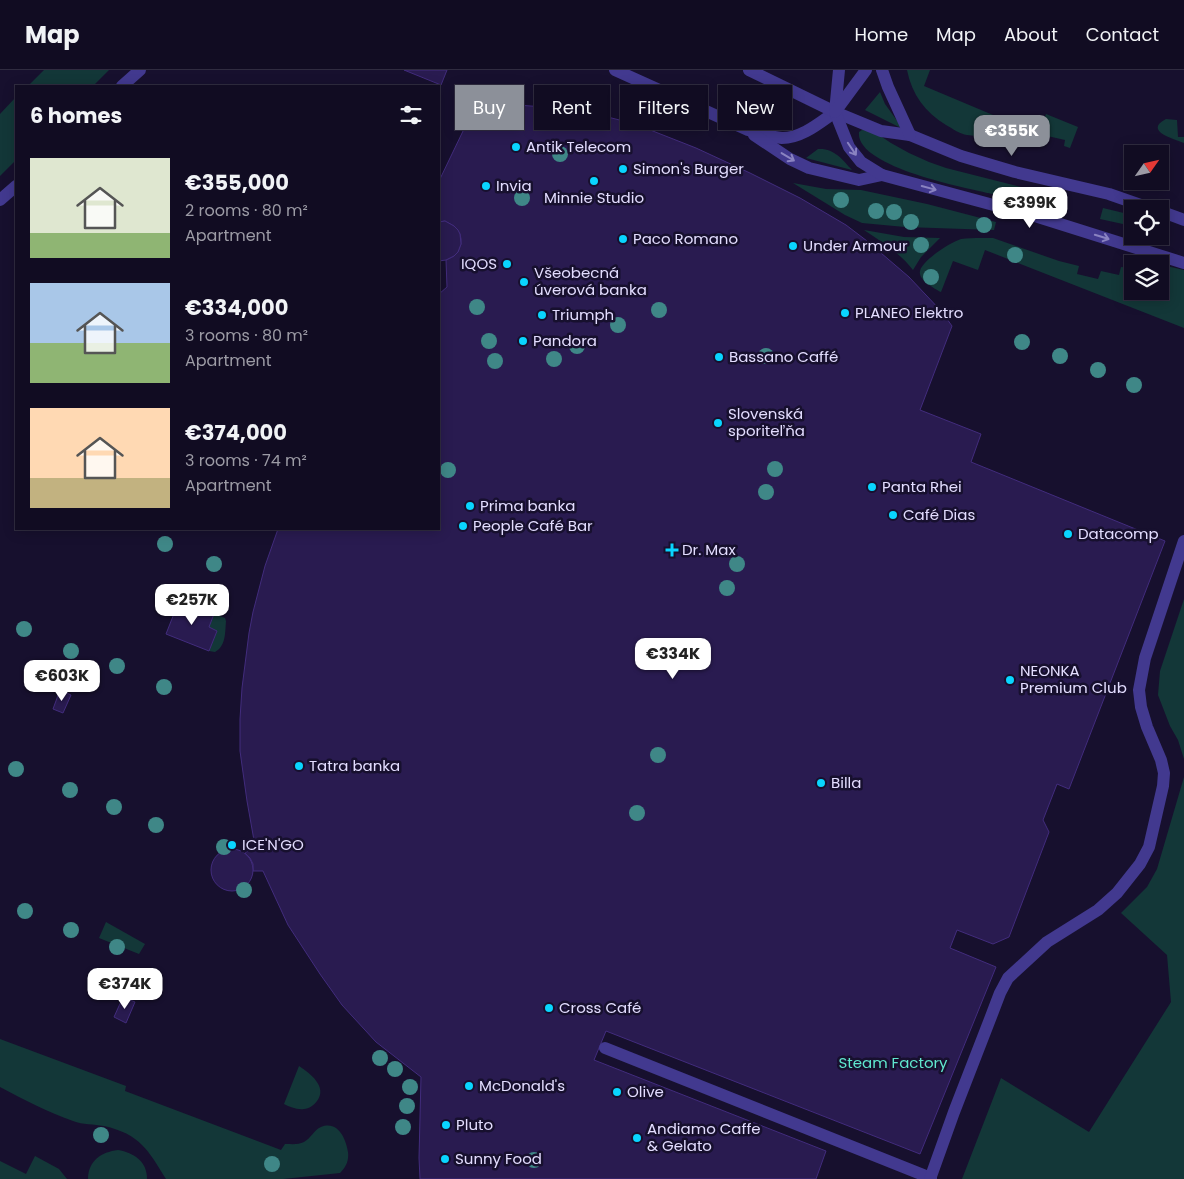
<!DOCTYPE html>
<meta charset="utf-8">
<style>
:root{--surface:#110c22;--page:#1e1a2f;--text:#f1f3f6;--muted:#9c9ba5;--line:#302c40;--accent:#8c9099}
body{margin:0;font-family:Poppins,sans-serif;background:var(--page);color:var(--text);height:100vh;display:flex;flex-direction:column;font-size:19px;white-space:nowrap}
*{box-sizing:border-box;margin:0}
p{font-size:16px;color:var(--muted)}
.icon{flex:none;width:28px;height:28px;fill:none;stroke:currentColor;stroke-width:2;stroke-linecap:round;stroke-linejoin:round}
.map{position:relative;flex:1;overflow:hidden}
.details{position:absolute;left:15px;top:15px;width:425px;height:445px;display:flex;flex-direction:column;background:var(--surface);border-radius:0px;box-shadow:0 2px 12px #0003,0 0 0 1px var(--line)}
.details>*{flex:none}
.hud{position:absolute;left:455px;top:15px;width:475px;height:45px;display:flex;gap:10px}
.needle{width:32px;rotate:56deg}
.tools{position:absolute;left:1124px;top:75px;display:grid;gap:10px}
.tools a{display:grid;place-items:center;width:45px;height:45px;border-radius:0px;background:var(--surface);box-shadow:0 2px 12px #0003,0 0 0 1px var(--line);font-size:25px}
.price{position:absolute;translate:-50% -42px;padding:0 11px;border-radius:10px;background:#fff;color:#222;font-size:16px;line-height:32px;filter:drop-shadow(0 1px 2px #0008)}
.price::after{content:'';position:absolute;left:50%;top:30px;width:15px;height:11px;margin-left:-8px;background:inherit;clip-path:polygon(0 0,100% 0,50% 100%)}
.price.selected{background:var(--accent);color:#fff}
ul{padding:0;list-style:none}
li{display:flex;align-items:center;gap:15px;height:125px;padding:0 15px}
li span{display:grid;place-items:center;flex:none;width:140px;height:100px;border-radius:0px;color:#555}
li>.icon{margin-inline-start:auto}
span .icon{width:60px;height:60px;fill:#fffc;stroke-width:1}
li b{font-size:21px}
h2{display:flex;justify-content:space-between;align-items:center;height:60px;padding:0 15px;font-size:21px}
.chip{padding:0 18px;border-radius:0px;background:var(--surface);box-shadow:0 2px 12px #0003,0 0 0 1px var(--line);font-size:18px;line-height:45px}
.chip.selected{background:var(--accent);color:#fff}
header{display:flex;align-items:center;gap:30px;box-sizing:border-box;height:70px;padding:0 25px;background:var(--surface);border-bottom:1px solid var(--line)}
header strong{font-size:24px}
nav{display:flex;gap:28px;margin-inline-start:auto;font-size:18px}
.map>svg:first-child{display:block}
.green{fill:#133738}
.building{fill:#291b50;stroke:#422c7d}
.lines{fill:none;stroke-linecap:round;stroke-linejoin:round}
.lane{stroke:#42398f;stroke-width:12}
.street{stroke:#42398f;stroke-width:12}
.tree{fill:#3f8787}
.oneway{stroke:#8a83c1}
.poi-dot{fill:#09d5ff;stroke:#17102e;stroke-width:2}
.labels{text-anchor:middle;stroke-width:5;stroke-linejoin:round;paint-order:stroke}
.poi-label{font-size:15px;fill:#e3ddff;stroke:#17102e;text-anchor:start}
.park-label{font-size:15px;fill:#60e8cf;stroke:#17102e}
</style>
<header>
<strong>Map</strong>
<nav><a>Home</a><a>Map</a><a>About</a><a>Contact</a></nav>
</header>
<div class="map">
<svg width="1184" height="1109" viewBox="0 0 1184 1109">
<rect width="100%" height="100%" fill="#17102e"/>
<g class="green">
<polygon points="44,0 109,0 93,16 28,16"/>
<path d="M907 0H930L924 16 1038 64 1046 44 1078 57 1070 78 1064 76 1065 70 1043 65 1041 72C1035 70 1028 68 1022 67 1004 64 986 68 967 65 960 64 953 59 946 55 925 42 912 25 907 0Z"/>
<polygon points="880,22 885,34 903,59 865,40"/>
<polygon points="16,27 16,90 0,106 0,44"/>
<path d="M1166 49 1177 50 1178 67H1184V73C1174 69 1143 61 1166 49Z"/>
<path d="M862 60 873 61 891 73 909 83 929 92 946 98 1056 126 1053 138C1033 133 1012 129 992 124 966 118 855 97 859 62Z"/>
<path d="M818 79C834 78 842 89 852 100L806 88Z"/>
<polygon points="793,113 826,119 861,120 927,134 996,152 994,160 905,157 862,153 845,145"/>
<polygon points="1103,138 1132,145 1132,156 1100,149"/>
<path d="M864 160 904 167 940 168 921 187 913 200C900 183 882 172 864 160Z"/>
<path d="M981 168H993L1059 191 1079 196 1077 204 1098 209 1101 201 1119 205 1121 197 1132 198V221H1160V197H1171L1184 200V258L985 180 978 200 953 191 941 222C935 219 921 211 920 204 917 193 951 172 961 169 967 168 975 168 981 168Z"/>
<polygon points="1184,529 1184,689 1178,670 1170,656 1158,625 1160,601"/>
<path d="M214 544 225 548 226 551C225 563 226 576 215 582L209 581 217 561 209 557Z"/>
<polygon points="1184,707 1184,1109 962,1109 1001,1008 1089,1062 1171,932 1167,885 1121,843 1147,817 1157,799"/>
<polygon points="106,852 145,874 139,884 99,868"/>
<path d="M0 969 126 1016 125 1021 281 1080 285 1074C292 1074 298 1075 304 1072 311 1068 314 1060 321 1057 338 1050 346 1069 348 1082 349 1091 346 1097 340 1103L283 1109H166C148 1080 140 1064 104 1056 94 1054 83 1055 73 1051 48 1042 24 1030 0 1017Z"/>
<path d="M299 996C310 1003 328 1017 317 1031 314 1035 309 1039 304 1039 297 1040 290 1037 284 1034Z"/>
<path d="M118 1080C134 1083 147 1091 147 1109H88C88 1091 101 1082 118 1080Z"/>
<polygon points="35,1086 59,1099 67,1109 0,1109 0,1091 26,1104"/>
</g>
<g class="building">
<polygon points="404,0 447,0 441,15"/>
<polygon points="477,32 571,39 596,44 635,54 696,78 750,103 800,128 846,155 867,171 909,207 942,242 952,256 920,340 981,364 971,392 1165,471 1069,719 1057,714 1043,750 1049,762 1009,867 993,874 957,860 950,878 996,897 920,1084 606,961 594,990 826,1081 816,1109 420,1109 419,1088 421,1007 376,972 342,935 320,904 288,855 263,801 253,801 253,794 250,788 245,783 255,776 247,731 240,681 240,649 242,618 249,563 253,542 265,496 278,459 439,459 439,224 447,217 446,190 454,186 458,182 461,174 461,169 460,164 454,156 445,151 439,152 439,111"/>
<polygon points="445,151 454,156 458,160 460,164 461,174 458,182 454,186 446,190 439,191 439,152"/>
<polygon points="179,531 214,544 209,557 217,561 209,581 166,564"/>
<polygon points="60,620 71,625 63,643 53,639"/>
<circle cx="232" cy="800" r="21"/>
<polygon points="123,927 135,932 126,953 114,947"/>
</g>
<g class="lines">
<g class="lane">
<path d="M615 0 748 60C759 63 771 67 782 68 802 68 819 53 835 42"/>
<polyline points="754,65 790,89 809,98 859,110 882,105"/>
<polyline points="605,978 931,1108"/>
<polyline points="930,1109 954,1042 992,944 1000,923 1008,908 1047,872 1098,840 1117,823 1140,794 1149,777 1163,716 1164,703 1161,690 1147,657 1141,637 1139,620 1145,588 1184,471"/>
</g>
<g class="street">
<polyline points="749,0 835,42 881,61 910,65 961,86 1015,102 1109,124 1152,139"/>
<polyline points="839,0 835,42 849,77 861,92 882,105 1038,147 1184,193"/>
<polyline points="882,0 888,17 910,65"/>
<polyline points="122,16 140,0"/>
<polyline points="835,42 866,0"/>
<polyline points="0,130 16,116"/>
<polyline points="1160,141 1184,150"/>
</g>
</g>
<g class="tree">
<circle cx="560" cy="84" r="8"/>
<circle cx="522" cy="128" r="8"/>
<circle cx="841" cy="130" r="8"/>
<circle cx="876" cy="141" r="8"/>
<circle cx="894" cy="142" r="8"/>
<circle cx="911" cy="152" r="8"/>
<circle cx="984" cy="155" r="8"/>
<circle cx="921" cy="175" r="8"/>
<circle cx="1015" cy="185" r="8"/>
<circle cx="931" cy="207" r="8"/>
<circle cx="477" cy="237" r="8"/>
<circle cx="659" cy="240" r="8"/>
<circle cx="618" cy="255" r="8"/>
<circle cx="489" cy="271" r="8"/>
<circle cx="1022" cy="272" r="8"/>
<circle cx="577" cy="276" r="8"/>
<circle cx="766" cy="286" r="8"/>
<circle cx="1060" cy="286" r="8"/>
<circle cx="554" cy="289" r="8"/>
<circle cx="495" cy="291" r="8"/>
<circle cx="1098" cy="300" r="8"/>
<circle cx="1134" cy="315" r="8"/>
<circle cx="775" cy="399" r="8"/>
<circle cx="448" cy="400" r="8"/>
<circle cx="766" cy="422" r="8"/>
<circle cx="165" cy="474" r="8"/>
<circle cx="214" cy="494" r="8"/>
<circle cx="737" cy="494" r="8"/>
<circle cx="727" cy="518" r="8"/>
<circle cx="24" cy="559" r="8"/>
<circle cx="71" cy="581" r="8"/>
<circle cx="117" cy="596" r="8"/>
<circle cx="164" cy="617" r="8"/>
<circle cx="658" cy="685" r="8"/>
<circle cx="16" cy="699" r="8"/>
<circle cx="70" cy="720" r="8"/>
<circle cx="114" cy="737" r="8"/>
<circle cx="637" cy="743" r="8"/>
<circle cx="156" cy="755" r="8"/>
<circle cx="224" cy="777" r="8"/>
<circle cx="244" cy="820" r="8"/>
<circle cx="25" cy="841" r="8"/>
<circle cx="71" cy="860" r="8"/>
<circle cx="117" cy="877" r="8"/>
<circle cx="380" cy="988" r="8"/>
<circle cx="395" cy="999" r="8"/>
<circle cx="410" cy="1017" r="8"/>
<circle cx="407" cy="1036" r="8"/>
<circle cx="403" cy="1057" r="8"/>
<circle cx="101" cy="1065" r="8"/>
<circle cx="534" cy="1090" r="8"/>
<circle cx="272" cy="1094" r="8"/>
</g>
<defs><path id="oneway-shaft" d="M-6 0H5M1.5-3L5.5 0L1.5 3" fill="none" stroke-width="1.6" stroke-linecap="round" stroke-linejoin="round" transform="scale(1.25)"/></defs>
<g class="oneway">
<use href="#oneway-shaft" transform="translate(852 79) rotate(56)"/>
<use href="#oneway-shaft" transform="translate(788 87) rotate(31)"/>
<use href="#oneway-shaft" transform="translate(929 118) rotate(15)"/>
<use href="#oneway-shaft" transform="translate(1102 167) rotate(17)"/>
</g>
<g class="poi-dot">
<circle cx="516" cy="77" r="5"/>
<circle cx="623" cy="99" r="5"/>
<circle cx="594" cy="111" r="5"/>
<circle cx="486" cy="116" r="5"/>
<circle cx="623" cy="169" r="5"/>
<circle cx="793" cy="176" r="5"/>
<circle cx="507" cy="194" r="5"/>
<circle cx="524" cy="212" r="5"/>
<circle cx="845" cy="243" r="5"/>
<circle cx="542" cy="245" r="5"/>
<circle cx="523" cy="271" r="5"/>
<circle cx="719" cy="287" r="5"/>
<circle cx="718" cy="353" r="5"/>
<circle cx="872" cy="417" r="5"/>
<circle cx="470" cy="436" r="5"/>
<circle cx="893" cy="445" r="5"/>
<circle cx="463" cy="456" r="5"/>
<circle cx="1068" cy="464" r="5"/>
<path d="M669.5 472.5h5v5h5v5h-5v5h-5v-5h-5v-5h5z"/>
<circle cx="1010" cy="610" r="5"/>
<circle cx="299" cy="696" r="5"/>
<circle cx="821" cy="713" r="5"/>
<circle cx="232" cy="775" r="5"/>
<circle cx="549" cy="938" r="5"/>
<circle cx="469" cy="1016" r="5"/>
<circle cx="617" cy="1022" r="5"/>
<circle cx="446" cy="1055" r="5"/>
<circle cx="637" cy="1068" r="5"/>
<circle cx="445" cy="1089" r="5"/>
</g>
<g class="labels">
<g class="poi-label">
<text x="526" y="82">Antik Telecom</text>
<text x="633" y="104">Simon's Burger</text>
<text x="496" y="121">Invia</text>
<text x="594" y="133" text-anchor="middle">Minnie Studio</text>
<text x="633" y="174">Paco Romano</text>
<text x="803" y="181">Under Armour</text>
<text x="497" y="199" text-anchor="end">IQOS</text>
<text x="534" y="208">Všeobecná<tspan x="534" dy="17">úverová banka</tspan></text>
<text x="855" y="248">PLANEO Elektro</text>
<text x="552" y="250">Triumph</text>
<text x="533" y="276">Pandora</text>
<text x="729" y="292">Bassano Caffé</text>
<text x="728" y="349">Slovenská<tspan x="728" dy="17">sporiteľňa</tspan></text>
<text x="882" y="422">Panta Rhei</text>
<text x="480" y="441">Prima banka</text>
<text x="903" y="450">Café Dias</text>
<text x="473" y="461">People Café Bar</text>
<text x="1078" y="469">Datacomp</text>
<text x="682" y="485">Dr. Max</text>
<text x="1020" y="606">NEONKA<tspan x="1020" dy="17">Premium Club</tspan></text>
<text x="309" y="701">Tatra banka</text>
<text x="831" y="718">Billa</text>
<text x="242" y="780">ICE'N'GO</text>
<text x="559" y="943">Cross Café</text>
<text x="479" y="1021">McDonald's</text>
<text x="627" y="1027">Olive</text>
<text x="456" y="1060">Pluto</text>
<text x="647" y="1064">Andiamo Caffe<tspan x="647" dy="17">&amp; Gelato</tspan></text>
<text x="455" y="1094">Sunny Food</text>
</g>
<g class="park-label">
<text x="893" y="998">Steam Factory</text>
</g>
</g>
</svg>
<div class="tools">
<a><svg class="needle" viewBox="-14 -14 28 28"><path d="M0-13l5 13h-10z" fill="#e53935"/><path d="M0 13l5-13h-10z" fill="#9c9ba5"/></svg></a>
<a><svg class="icon" aria-label="locate" viewBox="0 0 24 24"><circle cx="12" cy="12" r="6"/><path d="M12 2v4M12 18v4M2 12h4M18 12h4"/></svg></a>
<a><svg class="icon" aria-label="layers" viewBox="0 0 24 24"><path d="M12 4l9 5-9 5-9-5zM3 14l9 5 9-5"/></svg></a>
</div>
<b class="price selected" style="left:1012px;top:87px">€355K</b>
<b class="price" style="left:1030px;top:159px">€399K</b>
<b class="price" style="left:192px;top:556px">€257K</b>
<b class="price" style="left:673px;top:610px">€334K</b>
<b class="price" style="left:62px;top:632px">€603K</b>
<b class="price" style="left:125px;top:940px">€374K</b>
<div class="hud">
<a class="chip selected">Buy</a>
<a class="chip">Rent</a>
<a class="chip">Filters</a>
<a class="chip">New</a>
</div>
<section class="details">
<h2>6 homes<svg class="icon" aria-label="filters" viewBox="0 0 24 24"><path d="M4 7h16M4 17h16"/><circle cx="9" cy="7" r="2"/><circle cx="15" cy="17" r="2"/></svg></h2>
<ul>
<li><span style="background:linear-gradient(#dfe7d0 75%,#8fb573 0)"><svg class="icon" aria-label="home" viewBox="0 0 24 24"><path d="M3 11l9-7 9 7M6 9v11h12V9"/></svg></span><div><b>€355,000</b><p>2 rooms · 80 m²</p><p>Apartment</p></div></li>
<li><span style="background:linear-gradient(#a9c7e8 60%,#8fb573 0)"><svg class="icon" aria-label="home" viewBox="0 0 24 24"><path d="M3 11l9-7 9 7M6 9v11h12V9"/></svg></span><div><b>€334,000</b><p>3 rooms · 80 m²</p><p>Apartment</p></div></li>
<li><span style="background:linear-gradient(#ffd9b3 70%,#c2b280 0)"><svg class="icon" aria-label="home" viewBox="0 0 24 24"><path d="M3 11l9-7 9 7M6 9v11h12V9"/></svg></span><div><b>€374,000</b><p>3 rooms · 74 m²</p><p>Apartment</p></div></li>
</ul>
</section>
</div>
